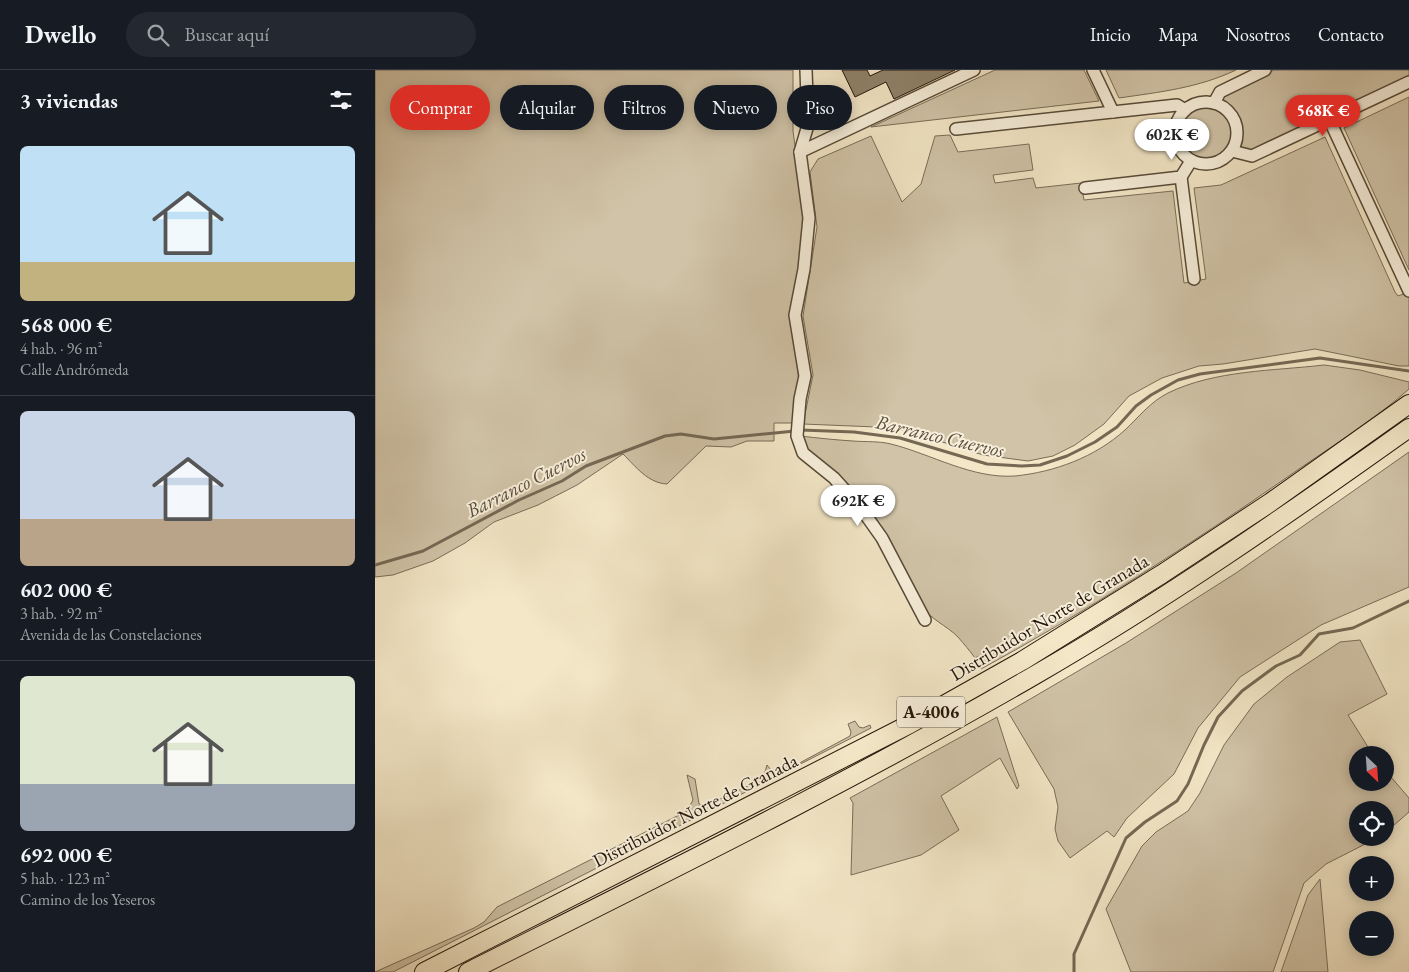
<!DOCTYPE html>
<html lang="es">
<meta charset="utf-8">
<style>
:root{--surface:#171b24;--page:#242831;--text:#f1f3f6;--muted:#9ea1a6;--line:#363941;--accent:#d93025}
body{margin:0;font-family:"EB Garamond",serif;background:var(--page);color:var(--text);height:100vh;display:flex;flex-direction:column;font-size:19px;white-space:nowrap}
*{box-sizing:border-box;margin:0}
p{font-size:16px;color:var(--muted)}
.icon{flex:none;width:28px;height:28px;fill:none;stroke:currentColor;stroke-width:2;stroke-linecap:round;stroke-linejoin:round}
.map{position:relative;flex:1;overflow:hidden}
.sheet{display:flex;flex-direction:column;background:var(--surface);width:375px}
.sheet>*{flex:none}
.banner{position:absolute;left:15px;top:15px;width:475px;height:45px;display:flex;gap:10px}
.needle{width:32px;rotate:155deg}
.buttons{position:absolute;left:974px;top:676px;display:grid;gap:10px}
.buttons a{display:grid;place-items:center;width:45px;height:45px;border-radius:50%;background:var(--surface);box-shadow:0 2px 12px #0003;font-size:25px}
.price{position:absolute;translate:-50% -42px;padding:0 11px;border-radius:18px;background:#fff;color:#222;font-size:16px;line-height:32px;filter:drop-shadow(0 1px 2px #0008)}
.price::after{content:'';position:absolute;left:50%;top:30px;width:15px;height:11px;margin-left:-8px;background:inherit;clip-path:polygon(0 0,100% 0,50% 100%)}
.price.on{background:var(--accent);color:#fff}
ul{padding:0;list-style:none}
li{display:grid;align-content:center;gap:10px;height:265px;padding:0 20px}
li+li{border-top:1px solid var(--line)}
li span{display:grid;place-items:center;height:155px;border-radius:8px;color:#555}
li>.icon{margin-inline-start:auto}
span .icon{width:90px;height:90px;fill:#fffc;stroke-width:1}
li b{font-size:21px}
h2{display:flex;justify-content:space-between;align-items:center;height:60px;padding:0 20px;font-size:21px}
.pill{padding:0 18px;border-radius:22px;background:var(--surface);box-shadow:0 2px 12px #0003;font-size:18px;line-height:45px}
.pill.on{background:var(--accent);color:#fff}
header{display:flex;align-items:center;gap:30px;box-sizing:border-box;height:70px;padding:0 25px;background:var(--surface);border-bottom:1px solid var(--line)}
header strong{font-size:24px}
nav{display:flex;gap:28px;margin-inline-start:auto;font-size:18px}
.search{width:350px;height:45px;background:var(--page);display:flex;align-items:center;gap:12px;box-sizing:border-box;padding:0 18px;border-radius:28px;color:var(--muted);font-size:19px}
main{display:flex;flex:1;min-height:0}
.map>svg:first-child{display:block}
.green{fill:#d0c3a7;stroke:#7a6c58}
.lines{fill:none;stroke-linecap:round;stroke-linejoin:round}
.stream{stroke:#756854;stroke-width:3}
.building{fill:#8f826b;stroke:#231508}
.street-casing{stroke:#574a38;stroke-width:14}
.primary-casing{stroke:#231508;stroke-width:20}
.street{stroke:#f7efdb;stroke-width:11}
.primary{stroke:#f3e7c7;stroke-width:18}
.labels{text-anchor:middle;stroke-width:4;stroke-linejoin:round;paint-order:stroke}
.shield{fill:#f7efdb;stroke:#635647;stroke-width:1}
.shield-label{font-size:18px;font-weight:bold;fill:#231508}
.street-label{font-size:19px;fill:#231508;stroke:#f7efdb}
.water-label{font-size:20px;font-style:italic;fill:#5a4d3a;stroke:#f7efdb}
</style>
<header>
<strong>Dwello</strong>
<div class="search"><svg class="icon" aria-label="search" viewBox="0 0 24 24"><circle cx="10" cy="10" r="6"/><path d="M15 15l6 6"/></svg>Buscar aquí</div>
<nav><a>Inicio</a><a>Mapa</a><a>Nosotros</a><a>Contacto</a></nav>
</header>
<main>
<section class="sheet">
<h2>3 viviendas<svg class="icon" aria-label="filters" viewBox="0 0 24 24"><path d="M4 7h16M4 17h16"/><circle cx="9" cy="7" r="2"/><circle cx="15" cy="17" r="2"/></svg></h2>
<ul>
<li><span style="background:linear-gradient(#bfe0f5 75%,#c2b280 0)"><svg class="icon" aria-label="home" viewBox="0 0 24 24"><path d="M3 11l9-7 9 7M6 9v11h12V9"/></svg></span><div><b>568 000 €</b><p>4 hab. · 96 m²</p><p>Calle Andrómeda</p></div></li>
<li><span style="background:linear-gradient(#c9d6e8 70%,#b9a48a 0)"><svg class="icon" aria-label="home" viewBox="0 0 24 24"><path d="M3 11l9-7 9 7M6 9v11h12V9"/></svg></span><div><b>602 000 €</b><p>3 hab. · 92 m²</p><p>Avenida de las Constelaciones</p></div></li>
<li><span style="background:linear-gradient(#dfe7d0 70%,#9aa5b1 0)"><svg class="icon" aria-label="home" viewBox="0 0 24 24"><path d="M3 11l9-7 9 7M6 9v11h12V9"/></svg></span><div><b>692 000 €</b><p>5 hab. · 123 m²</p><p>Camino de los Yeseros</p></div></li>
</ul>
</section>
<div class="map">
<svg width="1034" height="902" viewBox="0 0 1034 902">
<rect width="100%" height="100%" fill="#f3e7c7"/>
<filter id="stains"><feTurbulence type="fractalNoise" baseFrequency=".004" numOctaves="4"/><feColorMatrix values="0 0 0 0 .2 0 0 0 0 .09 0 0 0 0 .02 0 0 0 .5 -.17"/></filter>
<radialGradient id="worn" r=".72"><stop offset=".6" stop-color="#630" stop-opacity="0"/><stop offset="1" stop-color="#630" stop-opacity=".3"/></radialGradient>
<g class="green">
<path d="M0 0H418V61L431 157 419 255 424 313 417 353H399V371H372L356 377 331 376 292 414C273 413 261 397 248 384L202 415 163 435 119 452 90 473 58 491 18 505 0 507Z"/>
<polygon points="620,0 709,0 724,31 496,57"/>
<path d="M731 0H861C823 18 785 22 744 28Z"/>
<path d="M899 0H1034V8L877 83 866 79C870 54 866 44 845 29L850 22Z"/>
<polygon points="1034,27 1034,200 969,58"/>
<circle cx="831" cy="63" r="27"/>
<polygon points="575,65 583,82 654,74 658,100 618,105 620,113 658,108 661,118 706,113 709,130 798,121 809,213 831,209 819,118 846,115 950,67 1020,222 1023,226 1031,223 1034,227 1034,296 1024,296 940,279 848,294 824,296 787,308 754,326 729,354 700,375 678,386 653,391 608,385 533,361 501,357 428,354 438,305 428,246 442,157 435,102 443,89 496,66 527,132 546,114 560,66"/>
<path d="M949 295 985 300 1034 312V319C997 352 952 379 911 408 813 476 711 542 606 599V585L600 588C595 581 589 574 583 567 571 555 556 550 546 535 523 503 512 463 488 432 470 408 437 393 425 366 443 368 461 370 478 371 491 372 504 371 516 374 556 384 597 409 640 406 680 402 720 387 750 360 764 347 775 332 793 323 840 300 898 301 949 295Z"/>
<polygon points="1034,382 1034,517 946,555 865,607 823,658 799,704 752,748 739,767 732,761 695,788 683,771 680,759 683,737 679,719 633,642 751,573 861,503"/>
<polygon points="985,570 1012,624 973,645 998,685 982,685 982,712 1010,712 1010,700 1034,728 1034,742 1010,763 1010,740 982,740 982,768 1002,768 951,794 929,813 898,902 756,902 731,839 767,776 781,762 813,741 825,723 849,675 879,634 912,607 965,572"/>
<polygon points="622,647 644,716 642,719 625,688 566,726 584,760 546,785 476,805 478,733 475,728"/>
<polygon points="480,651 484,657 488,658 495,655 496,658 18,902 0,902 99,858 109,852 122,837 312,741 318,730 312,705 320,709 324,734 330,736 388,709 392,695 396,700 417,697 475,666 476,662 473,654"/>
<polygon points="945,809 953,902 906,902 933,825"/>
</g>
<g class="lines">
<g class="stream">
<polyline points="426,360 479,362 525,368 612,394 647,396 665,395 692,386 720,372 742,357 761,336 776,325 803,310 825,304 945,288 1034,301"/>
<polyline points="0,495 48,481 144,430 187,411 211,396 290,366 306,364 339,369 420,361"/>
<polyline points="699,902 699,884 751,768 770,752 802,731 813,714 829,675 843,647 867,621 901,596 925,585 944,564 978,558 1034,531"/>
</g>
</g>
<polygon class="building" points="467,0 492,0 495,6 508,0 580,0 519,29 511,12 480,27"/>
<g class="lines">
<defs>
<g id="street">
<polyline points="431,0 433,55 425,82 434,148 429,199 420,245 430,306 425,329 422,366 428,383 459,408 485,437 507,468 550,550"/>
<polyline points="718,0 738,42"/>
<circle cx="831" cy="63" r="31"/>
<polyline points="839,33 845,22 890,0"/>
<polyline points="954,49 1034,221"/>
<polyline points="581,59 802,35 810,40"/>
<polyline points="857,81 877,86 1034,12"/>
<polyline points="425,82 599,0"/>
<polyline points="806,107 819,209"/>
<polyline points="710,118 806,107 816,91"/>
</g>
<g id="primary">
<polyline points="49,902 535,654 647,591 787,504 896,432 1034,334"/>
<path d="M93 902C284 806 476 712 660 605 790 530 912 445 1034 358"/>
</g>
</defs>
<use href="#street" class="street-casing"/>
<use href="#primary" class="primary-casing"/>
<use href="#street" class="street"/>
<use href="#primary" class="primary"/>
</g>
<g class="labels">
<rect class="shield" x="522" y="626.5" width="68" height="31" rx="4"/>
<g class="shield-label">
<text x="556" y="648">A-4006</text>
</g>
<g class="street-label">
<text transform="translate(674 547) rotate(-31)" y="7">Distribuidor Norte de Granada</text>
<text transform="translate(320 740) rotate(-27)" y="7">Distribuidor Norte de Granada</text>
</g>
<g class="water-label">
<text transform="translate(565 366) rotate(13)" y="7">Barranco Cuervos</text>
<text transform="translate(151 412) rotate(-27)" y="7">Barranco Cuervos</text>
</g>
</g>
<rect width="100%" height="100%" filter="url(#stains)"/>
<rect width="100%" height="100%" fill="url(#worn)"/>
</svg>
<div class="buttons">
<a><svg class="needle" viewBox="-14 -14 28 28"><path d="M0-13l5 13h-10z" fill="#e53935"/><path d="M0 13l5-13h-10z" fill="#9ea1a6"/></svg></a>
<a><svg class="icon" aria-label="locate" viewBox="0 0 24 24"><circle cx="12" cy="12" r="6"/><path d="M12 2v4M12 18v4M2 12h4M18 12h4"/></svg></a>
<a>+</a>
<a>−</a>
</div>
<b class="price on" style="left:948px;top:67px">568K €</b>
<b class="price" style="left:797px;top:91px">602K €</b>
<b class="price" style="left:483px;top:457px">692K €</b>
<div class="banner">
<a class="pill on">Comprar</a>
<a class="pill">Alquilar</a>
<a class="pill">Filtros</a>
<a class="pill">Nuevo</a>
<a class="pill">Piso</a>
</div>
</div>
</main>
